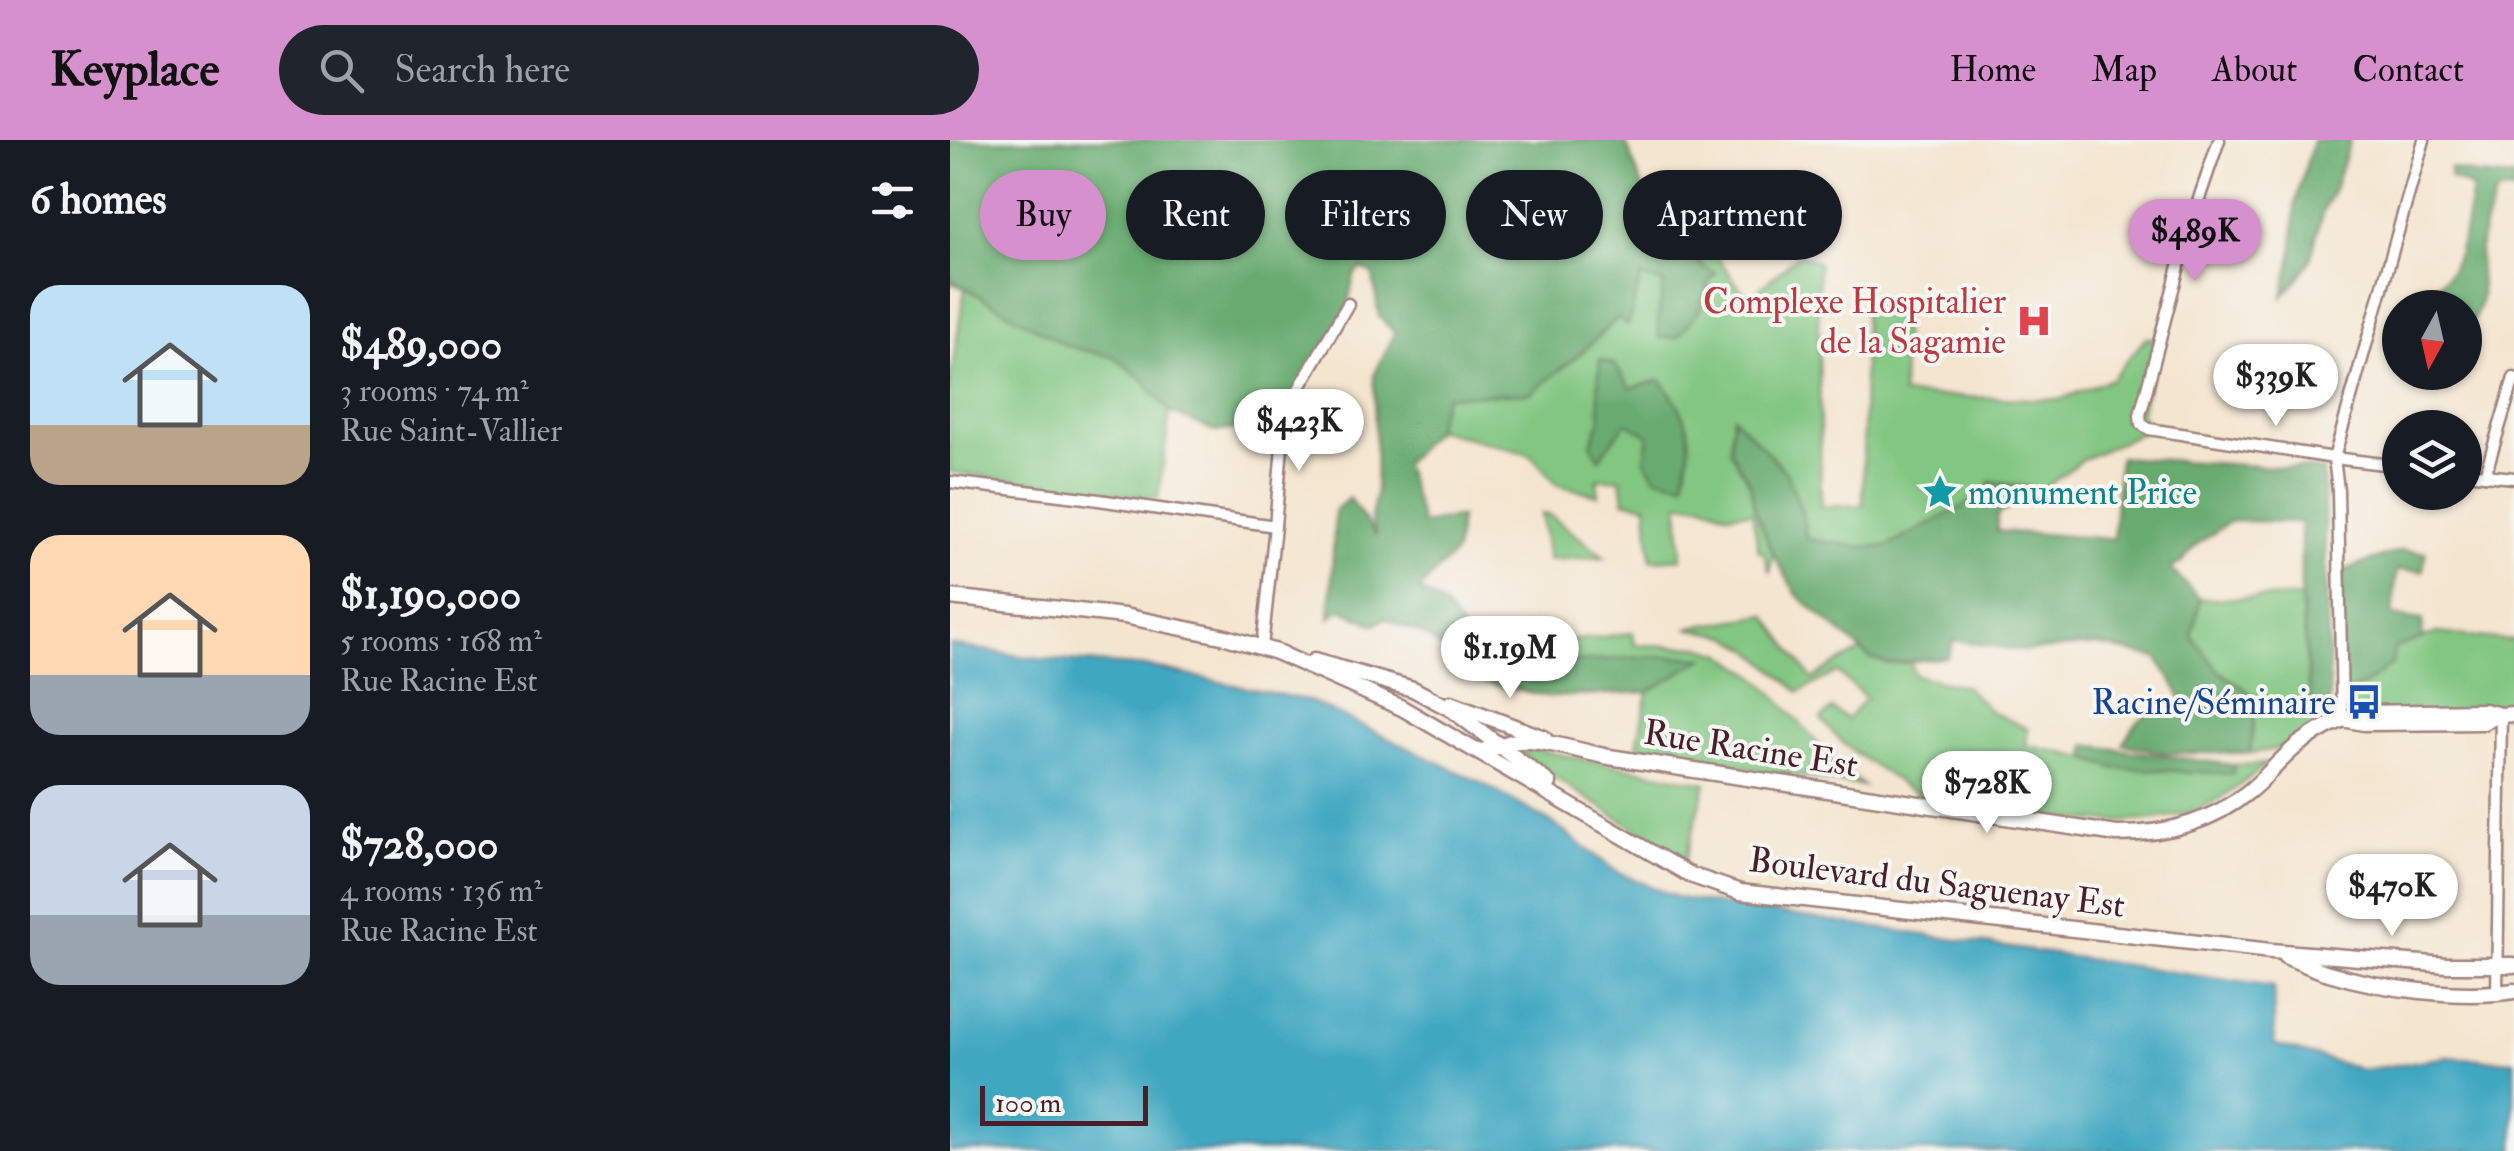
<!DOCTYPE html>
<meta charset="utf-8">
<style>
:root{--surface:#171b24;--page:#20242c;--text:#f1f3f6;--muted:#9ea1a6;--accent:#d690ce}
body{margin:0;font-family:"IM FELL Double Pica",serif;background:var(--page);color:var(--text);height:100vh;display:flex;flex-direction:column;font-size:38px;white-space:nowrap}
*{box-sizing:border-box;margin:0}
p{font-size:32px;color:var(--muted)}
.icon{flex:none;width:55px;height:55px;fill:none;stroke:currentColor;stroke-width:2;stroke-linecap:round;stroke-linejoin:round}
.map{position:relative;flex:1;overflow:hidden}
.details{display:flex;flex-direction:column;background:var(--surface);width:950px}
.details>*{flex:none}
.guide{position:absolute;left:30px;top:30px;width:950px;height:90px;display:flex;gap:20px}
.needle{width:65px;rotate:188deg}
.buttons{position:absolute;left:1432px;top:150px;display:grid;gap:20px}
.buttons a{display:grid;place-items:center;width:100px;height:100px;border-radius:50%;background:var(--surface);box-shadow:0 2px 8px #0004;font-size:50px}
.scale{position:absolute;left:30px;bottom:25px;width:168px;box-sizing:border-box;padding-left:10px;border:5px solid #4a1f2b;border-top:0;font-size:28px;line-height:35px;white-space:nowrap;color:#4a1f2b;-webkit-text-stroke:8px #f6f6f2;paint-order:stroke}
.price{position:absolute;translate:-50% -85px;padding:0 22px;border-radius:35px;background:#fff;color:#222;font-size:32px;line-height:65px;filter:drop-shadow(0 2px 5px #0008)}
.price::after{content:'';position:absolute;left:50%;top:60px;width:30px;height:22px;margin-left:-15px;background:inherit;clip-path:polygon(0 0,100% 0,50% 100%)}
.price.on{background:var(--accent);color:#111}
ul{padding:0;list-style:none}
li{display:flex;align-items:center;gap:30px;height:250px;padding:0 30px}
li span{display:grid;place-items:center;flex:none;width:280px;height:200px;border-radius:30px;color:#555}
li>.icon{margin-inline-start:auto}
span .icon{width:120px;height:120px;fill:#fffc;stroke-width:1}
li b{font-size:42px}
h2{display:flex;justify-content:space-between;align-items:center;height:120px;padding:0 30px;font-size:42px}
.tag{padding:0 35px;border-radius:45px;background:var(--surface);box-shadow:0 2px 8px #0004;font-size:35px;line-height:90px}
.tag.on{background:var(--accent);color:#111}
header{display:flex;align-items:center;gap:60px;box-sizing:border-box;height:140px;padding:0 50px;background:var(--accent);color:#111}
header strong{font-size:48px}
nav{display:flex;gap:55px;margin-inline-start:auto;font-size:35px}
.search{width:700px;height:90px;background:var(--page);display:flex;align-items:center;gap:25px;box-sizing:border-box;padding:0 35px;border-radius:55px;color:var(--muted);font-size:38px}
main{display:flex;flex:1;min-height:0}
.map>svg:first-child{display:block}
.green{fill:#81c681;stroke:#667256;stroke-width:2.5}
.forest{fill:#68ab6f;stroke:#59654d;stroke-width:2.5}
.water{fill:#41a7c1;stroke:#466376;stroke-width:2.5}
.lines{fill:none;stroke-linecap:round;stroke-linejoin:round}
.street-casing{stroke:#9f827d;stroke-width:15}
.secondary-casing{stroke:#9f827d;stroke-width:19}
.street{stroke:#fff;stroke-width:10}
.secondary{stroke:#fff;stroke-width:14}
.labels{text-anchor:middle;stroke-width:8;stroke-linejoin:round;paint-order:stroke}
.health-label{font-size:35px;fill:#be3a42;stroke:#f6f6f2;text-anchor:end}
.culture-label{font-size:35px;fill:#0d838f;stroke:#f6f6f2;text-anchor:start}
.transit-label{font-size:35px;fill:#164399;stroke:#f6f6f2;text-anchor:end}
.street-label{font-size:35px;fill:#4a1f2b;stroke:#f6f6f2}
</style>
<header>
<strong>Keyplace</strong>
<div class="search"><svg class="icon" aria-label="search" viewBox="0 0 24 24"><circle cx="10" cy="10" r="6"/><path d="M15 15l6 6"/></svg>Search here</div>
<nav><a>Home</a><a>Map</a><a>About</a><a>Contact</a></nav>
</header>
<main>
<section class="details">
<h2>6 homes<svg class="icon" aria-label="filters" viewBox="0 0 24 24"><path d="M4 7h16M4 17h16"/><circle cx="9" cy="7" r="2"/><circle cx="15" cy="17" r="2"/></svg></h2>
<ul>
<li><span style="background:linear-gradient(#bfe0f5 70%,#b9a48a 0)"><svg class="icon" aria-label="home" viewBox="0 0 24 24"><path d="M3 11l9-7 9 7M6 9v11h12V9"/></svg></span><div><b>$489,000</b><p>3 rooms · 74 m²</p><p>Rue Saint-Vallier</p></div></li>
<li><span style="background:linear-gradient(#ffd9b3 70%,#9aa5b1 0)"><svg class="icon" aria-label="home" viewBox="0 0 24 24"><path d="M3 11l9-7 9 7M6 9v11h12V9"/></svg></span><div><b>$1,190,000</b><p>5 rooms · 168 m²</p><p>Rue Racine Est</p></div></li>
<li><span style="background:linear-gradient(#c9d6e8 65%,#9aa5b1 0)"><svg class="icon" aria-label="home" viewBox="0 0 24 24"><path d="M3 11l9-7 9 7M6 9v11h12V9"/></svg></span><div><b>$728,000</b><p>4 rooms · 136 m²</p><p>Rue Racine Est</p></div></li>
</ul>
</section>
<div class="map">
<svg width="1564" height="1011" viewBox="0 0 1564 1011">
<rect width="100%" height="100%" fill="#f6f6f2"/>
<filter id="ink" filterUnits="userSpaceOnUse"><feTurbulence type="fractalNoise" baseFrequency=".01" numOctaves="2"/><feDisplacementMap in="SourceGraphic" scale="20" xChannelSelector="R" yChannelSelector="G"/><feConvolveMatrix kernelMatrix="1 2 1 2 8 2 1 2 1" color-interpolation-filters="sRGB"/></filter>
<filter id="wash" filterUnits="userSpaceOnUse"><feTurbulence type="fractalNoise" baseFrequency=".0048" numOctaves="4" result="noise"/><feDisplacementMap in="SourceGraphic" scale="40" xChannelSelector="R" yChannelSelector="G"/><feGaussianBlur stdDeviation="2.25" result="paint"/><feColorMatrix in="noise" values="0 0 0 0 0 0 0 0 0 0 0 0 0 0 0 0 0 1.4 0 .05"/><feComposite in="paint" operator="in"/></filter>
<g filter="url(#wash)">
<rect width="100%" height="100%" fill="#f4e5cf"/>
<g class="green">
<polygon points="732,100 765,114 798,159 849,114 868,122 871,367 913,365 914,163 954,163 952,255 1109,260 1161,239 1196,198 1210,199 1190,274 1199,289 1132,320 1093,349 1041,342 1039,353 936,407 904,406 857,399 851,370 811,306 783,278 780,310 800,344 804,367 823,414 820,433 814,413 809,411 802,372 779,374 754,364 729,363 732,418 701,420 697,365 674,361 671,339 647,339 649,355 607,345 583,317 576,313 485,289 495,255 581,253 631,213 668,178 691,136 714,143 708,178 749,171 759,142 746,109"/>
<polygon points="0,139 117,206 164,217 190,237 220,272 208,358 0,332 0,241 15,148 0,143"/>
<polygon points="591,374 601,376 655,417 598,420"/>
<path d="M1351 457 1361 570 1371 578C1360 605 1326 610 1300 613L1306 557 1269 531 1242 497 1250 459Z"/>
<path d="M816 475 862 539 887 523 913 510C927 525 941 524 960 522L964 535 1016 547 1040 571 1078 589 1076 605 1136 618 1163 628 1283 633V625L1317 624C1294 642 1268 664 1240 672 1175 690 1107 679 1042 669 1017 665 991 662 967 653 958 650 949 643 941 637 914 620 890 604 871 579L882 569 897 579 916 558 887 532 849 552 803 511 778 496 737 488Z"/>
<polygon points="683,493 685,505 750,507 773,514 803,534 820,550 883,620 913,646 812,631 687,605 698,552 751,518 707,516 585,525 557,519 553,509"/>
<polygon points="1487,493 1564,501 1564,574 1392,578 1392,552 1412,547 1443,508"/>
<polygon points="573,607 756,643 735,720 588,627 567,608"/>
</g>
<g class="forest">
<polygon points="0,0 675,0 690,41 708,76 695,86 684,103 746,109 751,126 766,133 759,142 749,171 728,197 709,198 708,178 714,143 691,137 678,185 667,178 631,213 581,253 495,256 485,289 454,324 472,384 510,377 505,413 469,449 495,467 518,497 548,520 585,525 707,516 754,518 698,552 600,557 533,542 476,496 435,478 425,485 391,469 380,478 385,370 399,358 426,396 421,379 426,351 424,235 445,193 429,177 423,135 411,128 404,136 398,164 333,286 264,291 220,272 190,237 164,217 117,206 0,139"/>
<polygon points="1363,0 1400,0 1385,47 1372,73 1360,121 1345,143 1333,156 1343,111 1345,64"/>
<path d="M1500 28 1526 35 1564 38V53L1560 51 1546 54C1539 73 1529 96 1529 116 1529 144 1538 160 1520 185L1515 184V168L1497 167 1490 143C1511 128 1518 74 1522 48L1500 38Z"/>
<path d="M650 219 664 224 681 248 711 240C742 283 744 290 734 343L706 337 695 320 699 295 676 283 649 319 641 303 651 279 648 248Z"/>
<path d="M783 276 837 333 851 370 857 399 904 406 936 407 1038 353 1040 342 1093 349 1047 375V391L1163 399 1169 317 1373 330 1380 562 1361 570 1351 457V382L1281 381 1246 405 1232 422 1221 429 1250 459 1242 497 1269 531 1306 557 1300 613H1215L1173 604C1189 573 1200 571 1233 563L1225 545 1207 518 1148 505 1075 511 1004 500 998 517 938 524 920 518 847 455 823 414 804 367 800 344 780 310Z"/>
<polygon points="1452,410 1476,412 1473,431 1447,430 1442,476 1473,480 1472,499 1444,508 1442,524 1412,547 1392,552 1389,432"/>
<polygon points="1137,605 1283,625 1283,634 1163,628 1136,618"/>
</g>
<polygon class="water" points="0,505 90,519 200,527 360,561 532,643 604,684 667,732 728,758 1324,847 1324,904 1413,930 1497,917 1564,921 1564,1011 0,1011"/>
</g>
<g filter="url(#ink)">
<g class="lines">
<defs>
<g id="street">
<polyline points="1269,0 1239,88 1190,275 1191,284 1199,289 1384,318 1450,326"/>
<polyline points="1515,333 1564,338"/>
<polyline points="1535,335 1564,238"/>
<polyline points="0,342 135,358 325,386"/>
<polyline points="312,507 325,386 335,273 398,164"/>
<polyline points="1392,578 1388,350 1384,318 1474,0"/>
<polyline points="1547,854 1551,575"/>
</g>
<g id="secondary">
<polyline points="0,457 174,476 276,497 333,514"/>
<polyline points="324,511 452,568 740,735 790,752 1321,811 1497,825 1564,825"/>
<polyline points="364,521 463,549 501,569 599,643"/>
<polyline points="501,563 594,598"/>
<polyline points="1398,580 1414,583 1533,582 1550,575"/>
<path d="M529 611C544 611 555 601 569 601 593 599 633 612 659 617L1167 694C1214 694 1261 683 1298 652 1316 638 1331 618 1349 604 1367 591 1390 579 1411 573L1534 571 1551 575 1564 574"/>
<path d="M1335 816C1350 822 1364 829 1379 833 1430 849 1511 859 1564 851"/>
</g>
</defs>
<use href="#street" class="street-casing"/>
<use href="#secondary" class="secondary-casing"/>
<use href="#street" class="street"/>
<use href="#secondary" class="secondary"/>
</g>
</g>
<defs>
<symbol id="hospital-bare" viewBox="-9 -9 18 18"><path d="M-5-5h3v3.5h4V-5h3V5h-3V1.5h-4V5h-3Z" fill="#e0444e" stroke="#f6f6f2" stroke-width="2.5" paint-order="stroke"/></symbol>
<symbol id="sight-bare" viewBox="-9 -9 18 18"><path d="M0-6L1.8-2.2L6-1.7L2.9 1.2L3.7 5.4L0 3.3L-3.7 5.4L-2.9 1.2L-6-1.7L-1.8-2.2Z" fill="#0f9aa8" stroke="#f6f6f2" stroke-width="2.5" paint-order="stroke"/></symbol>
<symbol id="bus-bare" viewBox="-9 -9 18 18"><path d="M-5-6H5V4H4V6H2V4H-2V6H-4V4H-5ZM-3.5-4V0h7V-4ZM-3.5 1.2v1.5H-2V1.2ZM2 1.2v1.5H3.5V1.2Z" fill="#1a4fb4" stroke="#f6f6f2" stroke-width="2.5" paint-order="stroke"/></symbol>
</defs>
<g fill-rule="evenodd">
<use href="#hospital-bare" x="1059" y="156" width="50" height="50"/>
<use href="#sight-bare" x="965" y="327" width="50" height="50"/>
<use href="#bus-bare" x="1389" y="537" width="50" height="50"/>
</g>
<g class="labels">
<g class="health-label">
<text x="1056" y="173">Complexe Hospitalier<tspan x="1056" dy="40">de la Sagamie</tspan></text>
</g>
<g class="culture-label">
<text x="1018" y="364">monument Price</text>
</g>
<g class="transit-label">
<text x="1386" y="574">Racine/Séminaire</text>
</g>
<g class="street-label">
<text transform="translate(801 608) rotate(9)" y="12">Rue Racine Est</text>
<text transform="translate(987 742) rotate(7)" y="12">Boulevard du Saguenay Est</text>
</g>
</g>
</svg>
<div class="buttons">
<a><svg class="needle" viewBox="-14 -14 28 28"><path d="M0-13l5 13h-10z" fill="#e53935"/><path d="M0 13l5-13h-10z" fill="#9ea1a6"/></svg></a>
<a><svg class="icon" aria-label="layers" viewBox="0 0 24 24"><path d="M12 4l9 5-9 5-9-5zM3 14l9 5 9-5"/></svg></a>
</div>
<div class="scale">100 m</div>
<b class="price on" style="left:1245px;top:144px">$489K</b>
<b class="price" style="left:1326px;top:289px">$339K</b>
<b class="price" style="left:349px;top:334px">$423K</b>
<b class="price" style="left:560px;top:561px">$1.19M</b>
<b class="price" style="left:1037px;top:696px">$728K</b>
<b class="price" style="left:1442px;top:799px">$470K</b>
<div class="guide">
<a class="tag on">Buy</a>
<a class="tag">Rent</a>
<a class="tag">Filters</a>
<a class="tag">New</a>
<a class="tag">Apartment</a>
</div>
</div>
</main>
